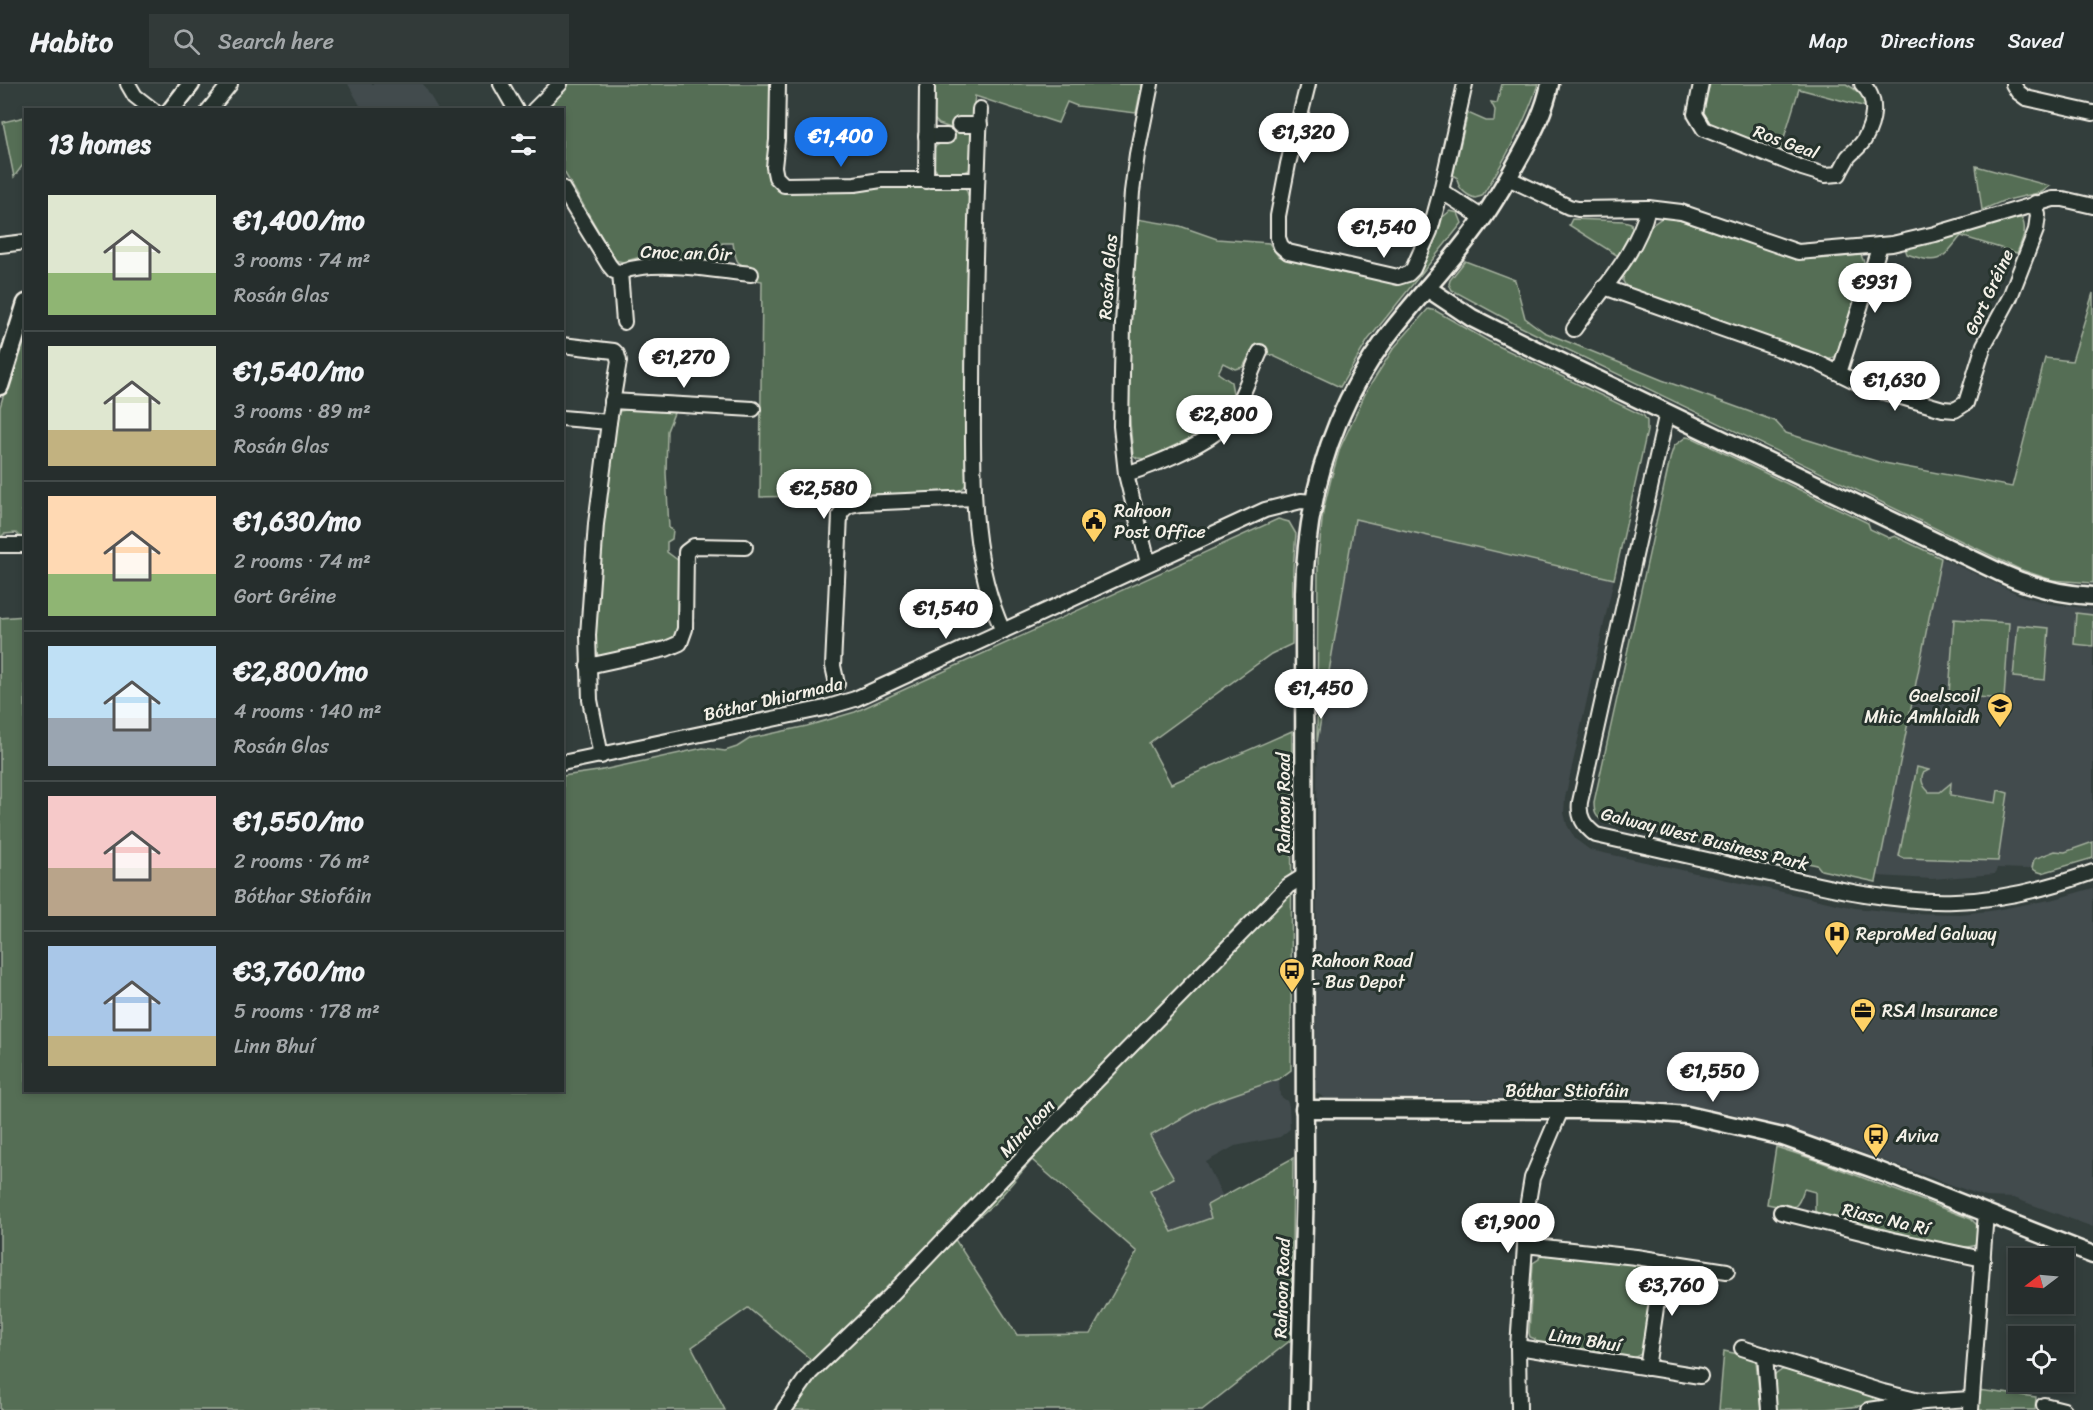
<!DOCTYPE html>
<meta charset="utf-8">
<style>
:root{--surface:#262e2d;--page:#323a39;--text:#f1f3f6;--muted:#a4a8aa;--line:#424a49;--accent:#1a73e8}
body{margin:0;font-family:Sriracha,sans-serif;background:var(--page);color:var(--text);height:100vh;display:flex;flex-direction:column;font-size:22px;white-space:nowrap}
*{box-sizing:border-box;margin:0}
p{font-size:20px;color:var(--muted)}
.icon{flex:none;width:33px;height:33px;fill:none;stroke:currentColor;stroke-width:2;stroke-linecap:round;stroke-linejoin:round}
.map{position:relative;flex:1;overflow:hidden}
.drawer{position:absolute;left:24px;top:24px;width:540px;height:984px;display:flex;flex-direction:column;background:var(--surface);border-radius:0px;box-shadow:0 3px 9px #0003,0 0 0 2px var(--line)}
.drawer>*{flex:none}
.needle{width:39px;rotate:254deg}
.fabs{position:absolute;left:2008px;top:1164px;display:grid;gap:12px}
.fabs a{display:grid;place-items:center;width:66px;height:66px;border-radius:0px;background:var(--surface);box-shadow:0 3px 9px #0003,0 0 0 2px var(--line);font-size:30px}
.price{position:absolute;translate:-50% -51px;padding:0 14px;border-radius:21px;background:#fff;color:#222;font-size:20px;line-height:39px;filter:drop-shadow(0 2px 3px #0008)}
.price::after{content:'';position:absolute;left:50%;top:36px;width:18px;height:14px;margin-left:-9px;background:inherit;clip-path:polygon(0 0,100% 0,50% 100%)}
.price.active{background:var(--accent);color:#fff}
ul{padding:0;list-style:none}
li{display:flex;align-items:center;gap:18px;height:150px;padding:0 24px}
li+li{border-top:2px solid var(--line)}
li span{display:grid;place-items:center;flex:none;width:168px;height:120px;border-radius:0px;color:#555}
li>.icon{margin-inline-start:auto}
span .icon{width:72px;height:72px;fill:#fffc;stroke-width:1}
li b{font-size:26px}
h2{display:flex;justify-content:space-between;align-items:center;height:72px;padding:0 24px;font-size:26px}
header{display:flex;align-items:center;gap:36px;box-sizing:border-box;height:84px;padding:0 30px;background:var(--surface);border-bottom:2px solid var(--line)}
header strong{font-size:28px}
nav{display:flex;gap:33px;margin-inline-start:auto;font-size:21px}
.search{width:420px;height:54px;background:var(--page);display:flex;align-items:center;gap:15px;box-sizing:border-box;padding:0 21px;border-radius:0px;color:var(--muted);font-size:22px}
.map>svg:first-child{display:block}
.built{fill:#424b4d}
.green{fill:#556e54;stroke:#a4b09e;stroke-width:1.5;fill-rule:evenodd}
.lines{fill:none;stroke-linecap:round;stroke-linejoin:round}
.minor-casing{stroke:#f4f1e8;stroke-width:18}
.tertiary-casing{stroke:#f4f1e8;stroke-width:21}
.minor{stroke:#26332d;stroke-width:14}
.tertiary{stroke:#26332d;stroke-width:16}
.labels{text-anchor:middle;stroke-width:6;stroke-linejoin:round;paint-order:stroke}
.street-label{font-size:18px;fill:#f4f1e8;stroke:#26332d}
.poi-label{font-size:18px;fill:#f4f1e8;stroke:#26332d;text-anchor:start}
</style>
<header>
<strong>Habito</strong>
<div class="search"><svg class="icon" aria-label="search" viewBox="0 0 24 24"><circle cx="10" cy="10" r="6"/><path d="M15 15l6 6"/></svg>Search here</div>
<nav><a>Map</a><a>Directions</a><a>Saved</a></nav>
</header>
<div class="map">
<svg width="2093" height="1326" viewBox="0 0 2093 1326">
<rect width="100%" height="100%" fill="#333e3c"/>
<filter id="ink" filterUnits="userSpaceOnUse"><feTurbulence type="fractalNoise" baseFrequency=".0167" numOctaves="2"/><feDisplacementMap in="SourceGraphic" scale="12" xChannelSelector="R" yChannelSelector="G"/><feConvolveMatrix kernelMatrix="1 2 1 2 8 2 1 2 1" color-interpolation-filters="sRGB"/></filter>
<g filter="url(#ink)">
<g class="built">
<polygon points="348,0 423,0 438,25 362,25"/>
<polygon points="1428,225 1436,227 1488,257 1640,329 1647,337 1647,347 1565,714 1564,729 1567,741 1575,755 1590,766 1855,824 1904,829 1960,830 1990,827 2055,815 2093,804 2093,1143 2014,1114 1986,1113 1837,1060 1730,1029 1665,1018 1603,1015 1325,1014 1316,1009 1318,477 1323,427 1340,364 1366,308 1393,265"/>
<polygon points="1686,353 1693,354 1868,439 1870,445 1889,454 1895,452 2022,512 2050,520 2093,525 2093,765 2026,785 1997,784 1995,790 1932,795 1877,792 1876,798 1821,786 1817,781 1793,776 1789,778 1600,736 1594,729 1594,718 1671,371 1674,362"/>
<polygon points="1279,995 1280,1012 1287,1017 1289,1022 1290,1045 1280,1053 1235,1062 1206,1078 1223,1113 1208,1121 1212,1134 1172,1148 1150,1107 1174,1093 1150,1052 1209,1019"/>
</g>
<g class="green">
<path d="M569 0H771L768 89C770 100 777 107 788 109L873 103 949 102H960L966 105 969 114 967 252 968 396C964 406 959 408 948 408 885 411 823 411 760 413L762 197 757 196 756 185C735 181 736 178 733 159H722L721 175 711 180 637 174 623 178 615 176 563 86 562 26H544Z"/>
<path d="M934 0H1142L1136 29 1077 22 1067 18 1058 39 975 12 972 32 967 35 956 34 955 45 970 47 973 52 971 84C964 91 940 94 934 84 930 79 933 70 933 64L941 59 950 56 951 44 939 40 933 34Z"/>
<path d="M1502 0H1538C1525 40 1505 76 1482 112L1475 114C1465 111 1457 103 1457 93L1453 91 1468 29 1486 37H1494L1495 26 1491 18 1497 19Z"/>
<path d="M1710 0H1846C1855 5 1865 11 1866 23L1799 5 1779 70 1707 40 1702 27Z"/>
<polygon points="25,33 25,78 14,93 3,38"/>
<polygon points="1976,82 2050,102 2042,108 2003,117 1982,126"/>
<polygon points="1450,127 1458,129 1462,139 1368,256 1340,303 1254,263 1243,283 1235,285 1223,279 1218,289 1231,298 1233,309 1218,338 1208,346 1146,375 1137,374 1133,371 1129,327 1129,257 1137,135 1180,142 1217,155 1269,159 1278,172 1342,189 1400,200 1412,195 1421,184 1431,165 1441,132 1444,132"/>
<polygon points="1670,133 1791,173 1819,175 1861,171 1866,183 1836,272 1827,277 1627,204 1623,197 1623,192 1652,141 1662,134"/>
<path d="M2008 134 2012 135 2021 134C2029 145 2021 158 2017 169L1961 152C1941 177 1939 181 1907 170L1905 164 1963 150Z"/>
<polygon points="1572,135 1624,137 1631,139 1632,145 1618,172 1569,141"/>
<polygon points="1465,177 1515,196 1525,234 1544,248 1662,296 1775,337 1786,349 1879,378 2012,403 2045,274 2072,277 2093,209 2093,499 2052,496 2019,485 1519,242 1452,206 1449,200 1450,196"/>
<polygon points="1428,225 1436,227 1488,257 1644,332 1647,337 1647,347 1614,495 1355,435 1317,658 1318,477 1323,427 1331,395 1340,364 1366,308 1393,265"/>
<polygon points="25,237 26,425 22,427 25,430 25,453 21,454 16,449 4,450 0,454 0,323"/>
<polygon points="631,325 671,325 674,329 667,347 666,389 669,444 673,446 672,455 667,458 667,468 679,477 677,549 665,560 604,573 598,571 595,565 603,439 612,375 616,332 620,327"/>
<path d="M1686 353 1693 354 1868 439 1870 445 1889 454 1895 452 1941 474 1876 798 1821 786 1817 781 1793 776 1789 778 1606 738C1595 734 1594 728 1594 718L1671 371 1674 362Z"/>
<path d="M1278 435 1289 438 1296 450 1293 484 1292 560 1271 570 1149 659 1171 700 1292 647 1291 986 1279 995 1209 1019 1150 1052 1174 1094 1150 1107 1172 1148 1211 1134 1207 1121 1293 1074 1291 1256 1202 1326H774L810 1275 748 1224 692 1263 725 1326H0V534L25 532 26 1006H562L563 692 598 687 703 664 725 667 737 663 751 654 807 642 855 628ZM1032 1076 1137 1168 1090 1250 1017 1251 954 1154 996 1118Z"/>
<polygon points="2076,529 2093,531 2093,562 2074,560"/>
<polygon points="1954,535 2009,539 2004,615 1949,611"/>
<polygon points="2018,541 2049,544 2045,596 2013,593"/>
<path d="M1917 683 1929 686 1923 689C1920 697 1923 702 1929 708H1940L1951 699 1950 711 1996 719 1998 706 2008 709 1998 777 1903 774 1899 772Z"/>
<polygon points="2093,758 2093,774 2042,789 2036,787 2032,784 2034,775 2055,767 2065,768"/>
<path d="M1776 1063 1816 1076 1971 1135 1978 1142 1976 1161C1957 1171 1845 1137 1819 1131L1815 1127V1108L1804 1105C1796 1131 1791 1124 1767 1120Z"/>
<path d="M1540 1169 1651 1182C1662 1197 1647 1253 1641 1270L1632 1275 1534 1259 1535 1255 1530 1253 1529 1249 1533 1179 1539 1175Z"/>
<polygon points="1724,1267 1752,1273 1756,1277 1761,1326 1719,1326"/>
<path d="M1789 1285 1883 1313V1316C1862 1326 1802 1326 1775 1326L1772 1293 1782 1286Z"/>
<polygon points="1977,1306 2036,1313 2035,1326 1977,1326"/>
</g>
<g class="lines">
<defs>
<g id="minor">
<polyline points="128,0 135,12 153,26"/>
<polyline points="501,0 516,26"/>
<polyline points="778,0 777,56 774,83 776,93 784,101 855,100 881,96 977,96"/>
<polyline points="1308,0 1288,80 1278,132 1278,154 1281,162 1288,168 1398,193 1408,190 1413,185 1430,147 1441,107 1465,0"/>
<path d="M1701 0 1695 30 1704 45 1802 84 1825 91 1839 90C1842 84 1845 79 1848 73 1853 67 1860 63 1864 56 1874 38 1879 15 1862 0"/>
<polyline points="2013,0 2018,8 2026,14 2093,29"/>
<path d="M980 25C976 123 973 220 973 318 973 395 970 475 1003 547"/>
<polyline points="209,26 230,0"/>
<polyline points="534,26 560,0"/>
<polyline points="959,41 980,41"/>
<polyline points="926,52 947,52"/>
<polyline points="1508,94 1569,123 1578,125 1648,124 1681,128 1798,168 1892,160 1935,150 2053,115 2063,115 2093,122"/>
<polyline points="926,97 927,3"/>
<polyline points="562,104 609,181 614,187 620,188 624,238"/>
<polyline points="1441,107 1483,134"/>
<polyline points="0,161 26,158"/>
<path d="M620 188C656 175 712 186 751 190"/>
<polyline points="1604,203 1816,278 1867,303 1943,325 1955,326 1966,319 1984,261 2010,213 2036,146 2038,131 2035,119"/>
<path d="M1574 245C1600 207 1637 170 1648 124"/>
<polyline points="562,261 614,267 617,270 619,277 609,338 596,440 588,551 590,616 601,672"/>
<polyline points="1839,289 1880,161"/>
<polyline points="612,317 753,325"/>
<path d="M1667 328 1580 718C1578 733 1584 742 1596 751 1656 764 1715 778 1774 791 1834 805 1893 819 1955 817 2001 816 2049 804 2093 788"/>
<polyline points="562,334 609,338"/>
<path d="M1126 390C1151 382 1205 361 1222 343 1239 326 1250 290 1260 268"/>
<polyline points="0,461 26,461"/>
<polyline points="1148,479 1126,390 1121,342 1123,240 1132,108 1137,70 1151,0"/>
<polyline points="588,582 666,565 680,559 685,545 686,468 694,462 745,463"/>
<path d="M837 600 833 582 840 431C844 422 852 420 861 419L974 414"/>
<polyline points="562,679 825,624 855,615 1265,426 1301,417 1313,418"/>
<polyline points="1781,1128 1893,1156 1983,1175"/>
<polyline points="1525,1161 1636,1173 1727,1187"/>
<polyline points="1518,1263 1700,1292"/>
<polyline points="1742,1264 1883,1308 1924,1318"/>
<polyline points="1765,1271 1769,1326"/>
<polyline points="1647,1284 1663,1177"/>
<polyline points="2044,1321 2064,1326"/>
<polyline points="784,1326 810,1289 890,1212 1062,1032 1288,802 1304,792"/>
<polyline points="1519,1326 1518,1263 1528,1118 1532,1094 1561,1026"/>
<polyline points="1869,1326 1924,1318 1970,1315"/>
<polyline points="1971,1326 1986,1129"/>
</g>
<g id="tertiary">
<polyline points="171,26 191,0"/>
<path d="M1427 204 1472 234 1536 266 2001 489C2031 503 2059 510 2093 512"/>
<polyline points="0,302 26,219"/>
<polyline points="1304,1025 1582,1026 1638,1027 1687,1031 1783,1053 1879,1087 2093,1171"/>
<path d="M1299 1326 1305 1101 1304 509C1306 417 1330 329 1386 254 1417 213 1454 176 1483 134 1497 114 1509 92 1521 71 1533 49 1545 26 1550 0"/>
</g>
</defs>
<use href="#minor" class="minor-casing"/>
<use href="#tertiary" class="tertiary-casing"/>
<use href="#minor" class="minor"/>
<use href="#tertiary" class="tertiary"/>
</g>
</g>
<defs>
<symbol id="civic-pin" viewBox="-11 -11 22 30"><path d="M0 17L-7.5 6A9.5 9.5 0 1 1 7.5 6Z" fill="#ffd166" stroke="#26332d"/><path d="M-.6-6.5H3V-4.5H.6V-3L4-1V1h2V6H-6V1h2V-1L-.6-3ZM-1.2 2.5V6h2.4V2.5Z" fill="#111"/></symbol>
<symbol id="school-pin" viewBox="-11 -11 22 30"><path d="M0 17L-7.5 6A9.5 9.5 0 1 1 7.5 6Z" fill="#ffd166" stroke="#26332d"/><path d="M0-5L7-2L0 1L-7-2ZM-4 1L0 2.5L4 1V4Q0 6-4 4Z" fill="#111"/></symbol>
<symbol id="hospital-pin" viewBox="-11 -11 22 30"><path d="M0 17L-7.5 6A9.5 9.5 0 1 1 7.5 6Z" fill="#ffd166" stroke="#26332d"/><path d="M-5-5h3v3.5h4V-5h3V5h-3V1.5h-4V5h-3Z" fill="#111"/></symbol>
<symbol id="bus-pin" viewBox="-11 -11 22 30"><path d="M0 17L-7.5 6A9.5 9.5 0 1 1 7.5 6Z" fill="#ffd166" stroke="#26332d"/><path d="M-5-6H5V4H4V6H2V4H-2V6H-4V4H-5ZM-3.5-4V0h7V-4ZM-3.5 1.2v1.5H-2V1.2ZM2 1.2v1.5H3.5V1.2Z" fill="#111"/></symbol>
<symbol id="office-pin" viewBox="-11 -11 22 30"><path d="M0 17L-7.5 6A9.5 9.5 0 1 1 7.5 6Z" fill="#ffd166" stroke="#26332d"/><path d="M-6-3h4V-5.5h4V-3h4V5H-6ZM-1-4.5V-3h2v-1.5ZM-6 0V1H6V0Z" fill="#111"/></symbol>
</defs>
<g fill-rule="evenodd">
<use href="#civic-pin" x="1079" y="422" width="30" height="40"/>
<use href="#school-pin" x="1985" y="607" width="30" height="40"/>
<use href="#hospital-pin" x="1822" y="835" width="30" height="40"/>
<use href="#bus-pin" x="1277" y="872" width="30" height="40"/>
<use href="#office-pin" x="1848" y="912" width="30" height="40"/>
<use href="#bus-pin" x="1861" y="1037" width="30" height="40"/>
</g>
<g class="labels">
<g class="street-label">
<text transform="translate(1786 58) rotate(20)" y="6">Ros Geal</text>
<text transform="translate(686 169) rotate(2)" y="6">Cnoc an Óir</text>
<text transform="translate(1108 193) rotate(-86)" y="6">Rosán Glas</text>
<text transform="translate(1989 208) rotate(-65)" y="6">Gort Gréine</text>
<text transform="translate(773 615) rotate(-13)" y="6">Bóthar Dhiarmada</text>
<text transform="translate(1284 719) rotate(-90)" y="6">Rahoon Road</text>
<text transform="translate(1705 755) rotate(14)" y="6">Galway West Business Park</text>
<text x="1567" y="1013">Bóthar Stiofáin</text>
<text transform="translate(1027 1044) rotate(-47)" y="6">Mincloon</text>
<text transform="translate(1886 1135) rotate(13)" y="6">Riasc Na Rí</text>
<text transform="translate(1282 1204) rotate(-88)" y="6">Rahoon Road</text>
<text transform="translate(1585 1256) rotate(9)" y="6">Linn Bhuí</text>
</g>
<g class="poi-label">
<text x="1114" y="433">Rahoon<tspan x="1114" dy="21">Post Office</tspan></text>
<text x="1980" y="618" text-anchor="end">Gaelscoil<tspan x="1980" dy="21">Mhic Amhlaidh</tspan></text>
<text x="1856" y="856">ReproMed Galway</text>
<text x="1312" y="883">Rahoon Road<tspan x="1312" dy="21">- Bus Depot</tspan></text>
<text x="1882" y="933">RSA Insurance</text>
<text x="1896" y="1058">Aviva</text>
</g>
</g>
</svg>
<div class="fabs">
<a><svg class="needle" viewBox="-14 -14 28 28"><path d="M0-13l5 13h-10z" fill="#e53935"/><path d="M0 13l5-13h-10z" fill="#a4a8aa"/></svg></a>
<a><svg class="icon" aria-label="locate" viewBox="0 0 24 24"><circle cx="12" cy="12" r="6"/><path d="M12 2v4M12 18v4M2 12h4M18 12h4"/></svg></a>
</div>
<b class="price" style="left:1304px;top:80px">€1,320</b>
<b class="price active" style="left:841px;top:84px">€1,400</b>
<b class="price" style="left:1384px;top:175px">€1,540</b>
<b class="price" style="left:1875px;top:230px">€931</b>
<b class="price" style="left:684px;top:305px">€1,270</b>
<b class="price" style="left:1895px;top:328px">€1,630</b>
<b class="price" style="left:1224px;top:362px">€2,800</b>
<b class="price" style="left:824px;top:436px">€2,580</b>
<b class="price" style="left:946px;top:556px">€1,540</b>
<b class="price" style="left:1321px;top:636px">€1,450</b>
<b class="price" style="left:1713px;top:1019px">€1,550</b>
<b class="price" style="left:1508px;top:1170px">€1,900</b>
<b class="price" style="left:1672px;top:1233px">€3,760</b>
<section class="drawer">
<h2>13 homes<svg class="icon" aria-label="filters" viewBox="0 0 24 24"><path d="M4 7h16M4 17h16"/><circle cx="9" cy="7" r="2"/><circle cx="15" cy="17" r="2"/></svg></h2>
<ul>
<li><span style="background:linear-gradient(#dfe7d0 65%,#8fb573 0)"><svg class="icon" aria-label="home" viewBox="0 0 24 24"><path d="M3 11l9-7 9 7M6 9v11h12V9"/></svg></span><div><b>€1,400/mo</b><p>3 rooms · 74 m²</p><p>Rosán Glas</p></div></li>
<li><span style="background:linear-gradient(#dfe7d0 70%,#c2b280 0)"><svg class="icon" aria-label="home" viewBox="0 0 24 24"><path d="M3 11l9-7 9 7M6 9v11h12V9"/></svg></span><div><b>€1,540/mo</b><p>3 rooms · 89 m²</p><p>Rosán Glas</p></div></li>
<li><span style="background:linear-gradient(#ffd9b3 65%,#8fb573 0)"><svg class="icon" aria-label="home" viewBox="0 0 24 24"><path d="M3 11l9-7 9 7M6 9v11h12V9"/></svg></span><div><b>€1,630/mo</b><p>2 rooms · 74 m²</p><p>Gort Gréine</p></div></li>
<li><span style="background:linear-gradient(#bfe0f5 60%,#9aa5b1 0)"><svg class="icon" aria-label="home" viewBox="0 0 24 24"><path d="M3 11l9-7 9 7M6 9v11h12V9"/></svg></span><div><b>€2,800/mo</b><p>4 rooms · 140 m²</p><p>Rosán Glas</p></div></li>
<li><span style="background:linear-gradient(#f6c9c9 60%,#b9a48a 0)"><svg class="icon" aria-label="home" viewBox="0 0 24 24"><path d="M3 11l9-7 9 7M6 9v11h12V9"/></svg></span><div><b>€1,550/mo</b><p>2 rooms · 76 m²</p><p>Bóthar Stiofáin</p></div></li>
<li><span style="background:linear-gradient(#a9c7e8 75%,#c2b280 0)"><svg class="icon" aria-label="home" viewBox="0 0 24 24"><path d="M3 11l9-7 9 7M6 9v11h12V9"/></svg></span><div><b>€3,760/mo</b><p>5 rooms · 178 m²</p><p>Linn Bhuí</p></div></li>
</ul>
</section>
</div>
